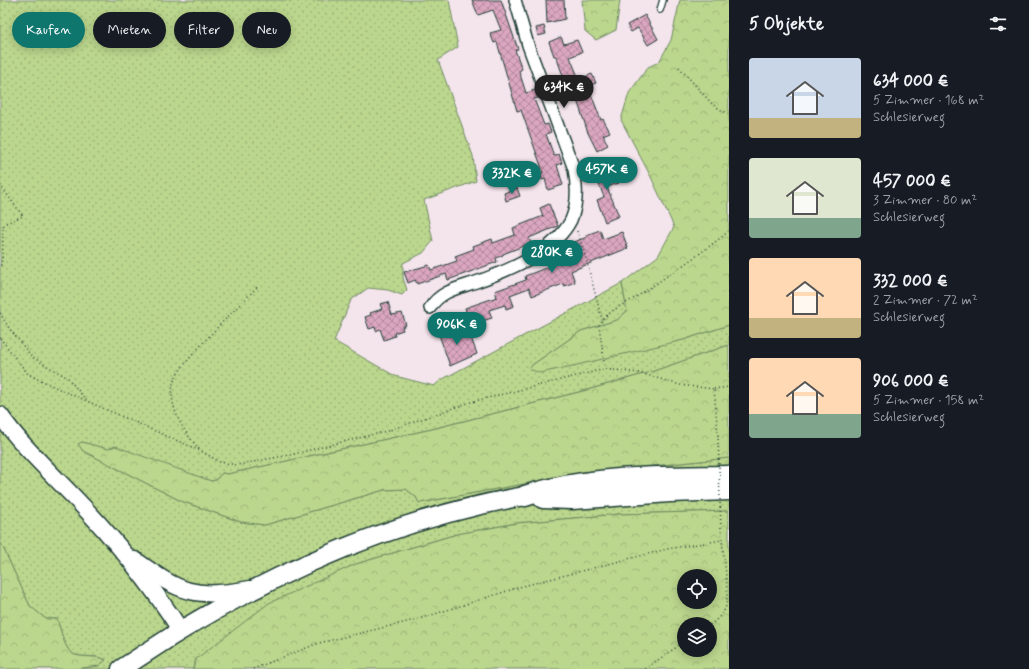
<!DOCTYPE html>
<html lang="de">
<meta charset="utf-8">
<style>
:root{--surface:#171b24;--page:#20242c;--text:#f1f3f6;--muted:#9ea1a6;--accent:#0f766e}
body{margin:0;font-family:Mynerve,sans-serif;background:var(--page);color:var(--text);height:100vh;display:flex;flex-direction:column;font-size:15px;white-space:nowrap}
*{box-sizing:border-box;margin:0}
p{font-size:13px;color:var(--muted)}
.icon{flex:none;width:22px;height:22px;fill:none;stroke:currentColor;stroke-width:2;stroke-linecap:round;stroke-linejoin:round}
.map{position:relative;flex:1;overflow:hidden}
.side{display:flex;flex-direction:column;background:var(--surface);width:300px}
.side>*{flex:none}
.top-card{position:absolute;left:12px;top:12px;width:380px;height:36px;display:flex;gap:8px}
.controls{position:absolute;left:677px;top:569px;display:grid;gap:8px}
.controls a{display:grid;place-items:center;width:40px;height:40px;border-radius:50%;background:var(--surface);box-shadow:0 2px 10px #0003;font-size:20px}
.price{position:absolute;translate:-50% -34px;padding:0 9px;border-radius:14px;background:var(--accent);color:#fff;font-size:13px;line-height:26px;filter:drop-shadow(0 1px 2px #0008)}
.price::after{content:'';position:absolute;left:50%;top:24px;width:12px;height:9px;margin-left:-6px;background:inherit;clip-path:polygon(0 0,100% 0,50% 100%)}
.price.current{background:#222;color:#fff}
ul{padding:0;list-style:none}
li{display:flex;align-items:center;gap:12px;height:100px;padding:0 20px}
li span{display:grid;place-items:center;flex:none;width:112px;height:80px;border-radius:4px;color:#555}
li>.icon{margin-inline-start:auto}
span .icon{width:48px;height:48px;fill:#fffc;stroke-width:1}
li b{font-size:17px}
h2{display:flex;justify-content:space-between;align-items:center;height:48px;padding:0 20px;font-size:17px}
.tag{padding:0 14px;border-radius:18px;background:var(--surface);box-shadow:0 2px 10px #0003;font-size:14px;line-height:36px}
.tag.current{background:var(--accent);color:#fff}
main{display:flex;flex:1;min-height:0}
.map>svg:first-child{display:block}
.grass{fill:url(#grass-dots);stroke:#6d8a60}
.forest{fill:url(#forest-crowns);stroke:#6d8a60;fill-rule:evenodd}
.building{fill:url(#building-cross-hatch);stroke:#1f3d34}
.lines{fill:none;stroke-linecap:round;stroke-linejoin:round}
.service-casing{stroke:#1f3d34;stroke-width:8}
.minor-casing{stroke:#1f3d34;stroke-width:14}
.secondary-casing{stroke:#1f3d34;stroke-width:19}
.primary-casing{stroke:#1f3d34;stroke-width:21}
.trunk-casing{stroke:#1f3d34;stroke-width:21}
.motorway-casing{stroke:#1f3d34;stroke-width:23}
.path{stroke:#1f3d34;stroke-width:1.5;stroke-dasharray:1 3;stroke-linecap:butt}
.service{stroke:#fff;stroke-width:5.5}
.minor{stroke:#fff;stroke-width:11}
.secondary{stroke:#fff;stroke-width:16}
.primary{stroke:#fff;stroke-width:18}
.trunk{stroke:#fff;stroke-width:18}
.motorway{stroke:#fff;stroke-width:20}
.path-bridge{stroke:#1f3d34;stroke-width:1.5;stroke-dasharray:1 3;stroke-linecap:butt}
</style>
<main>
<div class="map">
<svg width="729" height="669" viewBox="0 0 729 669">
<defs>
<pattern id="grass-dots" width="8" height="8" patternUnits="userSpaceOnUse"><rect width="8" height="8" fill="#bbd68d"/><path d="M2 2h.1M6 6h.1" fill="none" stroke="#a0b97a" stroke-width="1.8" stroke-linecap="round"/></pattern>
<pattern id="forest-crowns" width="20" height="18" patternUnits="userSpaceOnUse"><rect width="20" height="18" fill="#bbd68d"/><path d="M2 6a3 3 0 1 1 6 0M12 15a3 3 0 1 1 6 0" fill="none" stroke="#a0b97a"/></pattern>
<pattern id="building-cross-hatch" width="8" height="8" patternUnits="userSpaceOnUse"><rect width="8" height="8" fill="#dba6c0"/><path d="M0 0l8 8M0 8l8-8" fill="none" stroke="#b1889d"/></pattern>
</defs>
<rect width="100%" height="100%" fill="#f4e4ec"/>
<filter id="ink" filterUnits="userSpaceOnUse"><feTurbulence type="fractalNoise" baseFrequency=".025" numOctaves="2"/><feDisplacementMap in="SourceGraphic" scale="8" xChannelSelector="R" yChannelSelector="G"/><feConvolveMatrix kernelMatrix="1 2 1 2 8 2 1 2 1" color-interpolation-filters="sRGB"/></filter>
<g filter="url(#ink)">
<path class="grass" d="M0 0H449L458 47 438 60 473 156 476 181 424 200 433 241 423 253 403 263V278L407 290 402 295 388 290 368 288 351 300 334 341 395 376 434 386 441 380 622 283 627 311 617 320 581 331 532 365 530 369 683 340 729 325V345L651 372 587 390 432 429 228 474 222 473 216 480 211 481 82 442 83 451 181 501 241 522 265 525 384 490 406 489 416 497 420 503 546 480 633 468 729 458V511L620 514 517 523 457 534 356 564 196 659 193 669H75L98 666 106 660C95 654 85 658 75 655 64 651 61 629 57 619H46L30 606 0 541Z"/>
<g class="forest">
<polygon points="582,0 620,0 616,30 596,40 585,31"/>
<polygon points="680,0 729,0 729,325 683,340 577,365 540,373 529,369 532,365 581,331 617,320 627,311 622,283 658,256 674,227 651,177 621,120 629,93 648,67 659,62 671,40"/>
<polygon points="729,345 729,458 633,468 546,480 419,503 416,497 406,489 384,490 265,525 241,522 181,501 83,451 78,444 82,442 108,449 115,446 211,481 216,480 222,473 228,474 432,429 587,390 651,372"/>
<path d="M729 511V669H193L196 659 269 603 356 564 457 534 517 523 620 514ZM684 576H710V602H684ZM684 624H710V650H684Z"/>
<path d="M0 541 30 606 46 619H57C61 629 64 651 75 655 86 658 96 655 106 660L98 666 75 669H0Z"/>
</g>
<g class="building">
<polygon points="472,0 501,0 518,49 515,50 522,69 519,71 526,93 535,90 538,98 534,99 544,125 548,124 551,132 546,134 554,156 559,154 562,163 557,165 563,185 548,190 545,179 542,180 540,173 543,173 541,166 521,110 517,111 497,42 494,43 490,33 501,30 493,10 478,15"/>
<polygon points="546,0 564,0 565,19 547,23"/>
<polygon points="645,15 658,39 648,45 638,28 631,32 627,25"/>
<polygon points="544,26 546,34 538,36 536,28"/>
<polygon points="561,37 564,44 577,40 582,52 570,57 579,79 592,74 596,83 588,86 601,120 603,119 610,132 603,135 608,145 597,151 588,133 574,91 569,93 556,56 554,56 549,42"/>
<polygon points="611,163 619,183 607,187 619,216 605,222 597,200 604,197 593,169"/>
<polygon points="517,188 520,196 506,201 504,193"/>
<polygon points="549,204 558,226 529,238 531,243 503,254 503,255 496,258 497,262 448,280 446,274 417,284 415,280 408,283 404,272 429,265 431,270 457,261 455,256 474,249 473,246 492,239 493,243 515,235 513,228 543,216 540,208"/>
<polygon points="600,230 603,239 622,232 628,248 571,271 575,282 564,286 563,284 532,296 529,288 510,295 514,306 506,309 505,305 489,310 492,318 479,322 481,327 473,330 465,308 497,297 495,291 526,280 525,276 556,264 554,260 572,253 569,244 587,237 586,235"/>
<polygon points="388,302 392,315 402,313 406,325 402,327 403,330 394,333 395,336 384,340 380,329 376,331 375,327 369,329 365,317 371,315 370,313 382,309 380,304"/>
<polygon points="445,326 449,336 468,329 477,354 450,366 437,329"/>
</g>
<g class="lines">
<defs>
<polyline id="service" points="660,10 663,0"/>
<path id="minor" d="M430 308C440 291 459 288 476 282 507 271 555 252 571 220 578 204 577 185 574 169L528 45 515 0"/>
<g id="secondary">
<path d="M0 415C21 445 48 470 73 496 112 536 151 584 181 631"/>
<path d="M135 560C181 593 193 599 250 589"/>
</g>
<path id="primary" d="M175 634C284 567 398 518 525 496"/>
<polyline id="trunk" points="121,669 175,634"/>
<g id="motorway">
<path d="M525 496C590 475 661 477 729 476"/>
<polyline points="543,498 572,499 670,492 729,490"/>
</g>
</defs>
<use href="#service" class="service-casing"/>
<use href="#minor" class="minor-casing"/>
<use href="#secondary" class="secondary-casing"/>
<use href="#primary" class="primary-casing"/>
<use href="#trunk" class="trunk-casing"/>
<use href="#motorway" class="motorway-casing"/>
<g class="path">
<polyline points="679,67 712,104 729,115"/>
<path d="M0 185 23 216 4 224C1 239 5 253 0 267"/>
<polyline points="577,231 584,251 602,320"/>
<polyline points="0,313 9,328 32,357 68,378 86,400"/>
<polyline points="0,338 28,374 57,388 201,451 220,462 237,465 294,454 387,431 471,402 605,369 640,373 680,385 714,389 718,435"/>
<path d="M605 369 599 325C608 310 624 305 638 296 668 275 700 255 729 231"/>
<polyline points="714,389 729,387"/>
<path d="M199 449C184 432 168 408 173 384 175 367 242 303 257 287"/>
<path d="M710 625C716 620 724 614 726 606 729 583 723 555 721 531"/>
<polyline points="253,669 319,643 419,619 523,586 667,549 722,540"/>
<polyline points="645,669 684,642"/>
</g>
<use href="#service" class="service"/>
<use href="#minor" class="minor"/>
<use href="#secondary" class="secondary"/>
<use href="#primary" class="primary"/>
<use href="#trunk" class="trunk"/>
<use href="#motorway" class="motorway"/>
<polyline class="path-bridge" points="718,435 721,531"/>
</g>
</g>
</svg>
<div class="controls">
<a><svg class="icon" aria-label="locate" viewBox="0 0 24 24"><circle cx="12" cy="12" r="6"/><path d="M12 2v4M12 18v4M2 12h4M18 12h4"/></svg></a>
<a><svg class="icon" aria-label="layers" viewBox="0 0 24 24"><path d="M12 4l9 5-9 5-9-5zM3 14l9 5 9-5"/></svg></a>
</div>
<b class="price current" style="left:564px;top:109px">634K €</b>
<b class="price" style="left:607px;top:191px">457K €</b>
<b class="price" style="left:512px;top:195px">332K €</b>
<b class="price" style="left:552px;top:274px">280K €</b>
<b class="price" style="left:457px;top:346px">906K €</b>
<div class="top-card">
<a class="tag current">Kaufen</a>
<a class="tag">Mieten</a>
<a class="tag">Filter</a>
<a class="tag">Neu</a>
</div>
</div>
<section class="side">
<h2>5 Objekte<svg class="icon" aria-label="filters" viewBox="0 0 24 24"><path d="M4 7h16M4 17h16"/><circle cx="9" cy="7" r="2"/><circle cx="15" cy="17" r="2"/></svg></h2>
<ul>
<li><span style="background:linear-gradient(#c9d6e8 75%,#c2b280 0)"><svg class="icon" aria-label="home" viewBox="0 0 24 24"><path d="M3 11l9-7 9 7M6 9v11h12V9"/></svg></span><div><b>634 000 €</b><p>5 Zimmer · 168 m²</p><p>Schlesierweg</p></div></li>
<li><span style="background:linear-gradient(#dfe7d0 75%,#7fa58c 0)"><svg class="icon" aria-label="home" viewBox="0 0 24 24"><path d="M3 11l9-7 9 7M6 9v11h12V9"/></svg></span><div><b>457 000 €</b><p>3 Zimmer · 80 m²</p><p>Schlesierweg</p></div></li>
<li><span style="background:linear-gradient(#ffd9b3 75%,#c2b280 0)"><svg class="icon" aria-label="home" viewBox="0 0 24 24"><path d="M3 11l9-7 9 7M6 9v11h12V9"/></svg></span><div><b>332 000 €</b><p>2 Zimmer · 72 m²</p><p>Schlesierweg</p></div></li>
<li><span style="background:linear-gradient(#ffd9b3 70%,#7fa58c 0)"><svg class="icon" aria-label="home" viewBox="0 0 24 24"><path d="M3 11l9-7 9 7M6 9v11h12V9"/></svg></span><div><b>906 000 €</b><p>5 Zimmer · 158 m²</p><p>Schlesierweg</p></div></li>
</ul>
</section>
</main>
